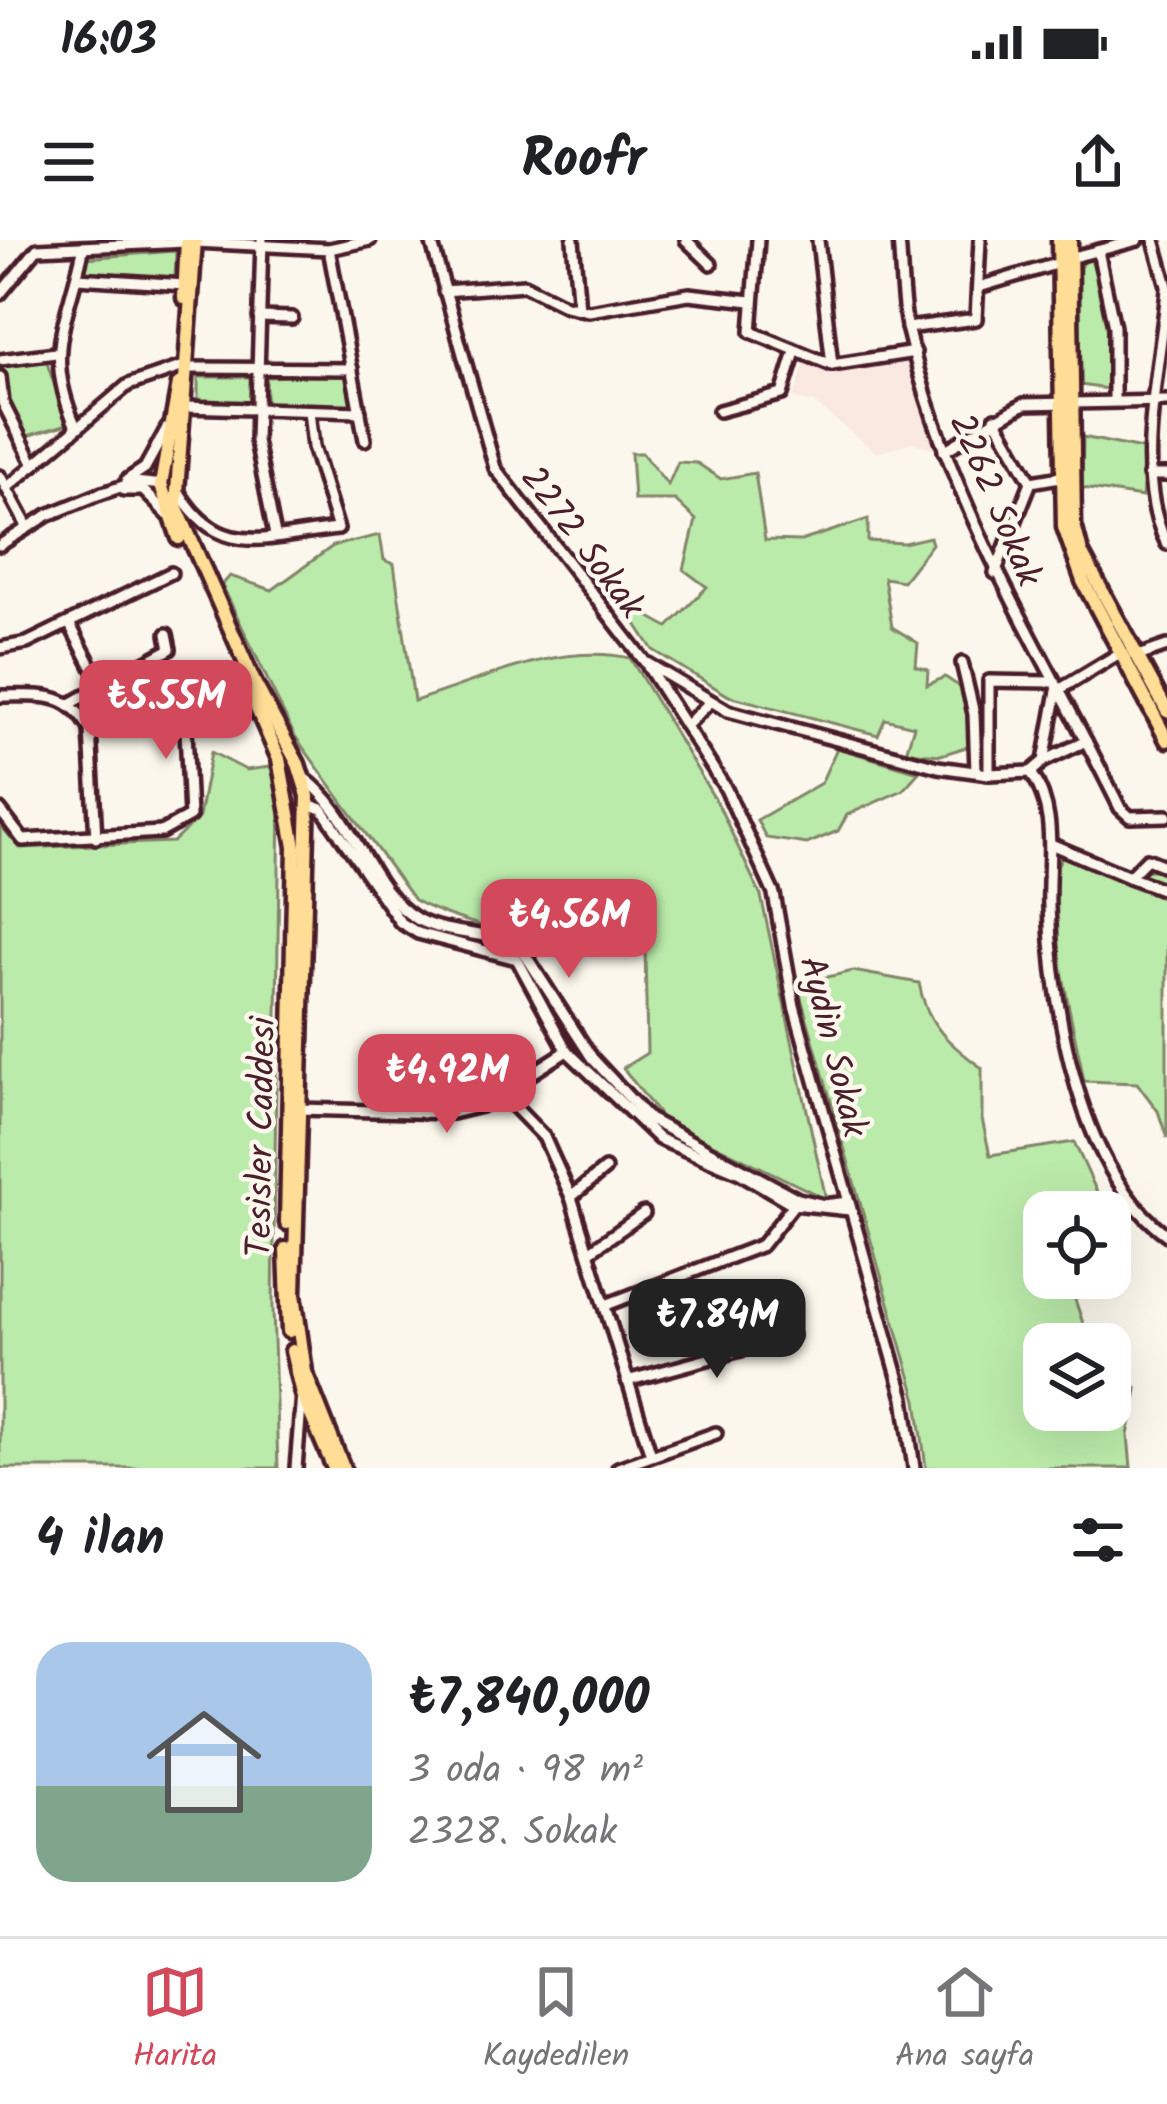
<!DOCTYPE html>
<html lang="tr">
<meta charset="utf-8">
<style>
:root{--surface:#fff;--page:#f2f2f2;--text:#202124;--muted:#757577;--line:#e0e0e0;--accent:#d1495b}
body{margin:0;font-family:Kalam,sans-serif;background:var(--page);color:var(--text);height:100vh;display:flex;flex-direction:column;font-size:45px;white-space:nowrap}
*{box-sizing:border-box;margin:0}
p{font-size:39px;color:var(--muted)}
.icon{flex:none;width:66px;height:66px;fill:none;stroke:currentColor;stroke-width:2;stroke-linecap:round;stroke-linejoin:round}
.map{position:relative;height:1228px;overflow:hidden}
.panel{display:flex;flex-direction:column;background:var(--surface);flex:1}
.panel>*{flex:none}
.buttons{position:absolute;left:1023px;top:951px;display:grid;gap:24px}
.buttons a{display:grid;place-items:center;width:108px;height:108px;border-radius:24px;background:var(--surface);box-shadow:0 12px 48px #0002;font-size:60px}
.price{position:absolute;translate:-50% -102px;padding:0 27px;border-radius:24px;background:var(--accent);color:#fff;font-size:39px;line-height:78px;filter:drop-shadow(0 3px 6px #0008)}
.price::after{content:'';position:absolute;left:50%;top:72px;width:36px;height:27px;margin-left:-18px;background:inherit;clip-path:polygon(0 0,100% 0,50% 100%)}
.price.current{background:#222;color:#fff}
ul{padding:0;list-style:none}
li{display:flex;align-items:center;gap:36px;height:300px;padding:0 36px}
li+li{border-top:3px solid var(--line)}
li span{display:grid;place-items:center;flex:none;width:336px;height:240px;border-radius:36px;color:#555}
li>.icon{margin-inline-start:auto}
span .icon{width:144px;height:144px;fill:#fffc;stroke-width:1}
li b{font-size:51px}
h2{display:flex;justify-content:space-between;align-items:center;height:144px;padding:0 36px;font-size:51px}
.status{display:flex;justify-content:space-between;align-items:center;height:84px;padding:0 60px;background:var(--surface);direction:ltr}
.status svg{height:33px;fill:currentColor}
header{display:flex;justify-content:space-between;align-items:center;height:156px;padding:0 36px;background:var(--surface);font-size:54px;font-weight:700}
.tabs{display:flex;justify-content:space-around;align-items:center;height:168px;border-top:3px solid var(--line);background:var(--surface);font-size:33px;color:var(--muted)}
.tabs a{display:grid;justify-items:center;gap:6px}
.tabs .current{color:var(--accent)}
.map>svg:first-child{display:block}
.built{fill:#fae9e1}
.green{fill:#bbebaa;stroke:#82856a;stroke-width:3}
.lines{fill:none;stroke-linecap:round;stroke-linejoin:round}
.minor-casing{stroke:#4a1f2b;stroke-width:18}
.major-casing{stroke:#4a1f2b;stroke-width:21}
.minor{stroke:#fbf7ec;stroke-width:9}
.major{stroke:#fedd96;stroke-width:12}
.labels{text-anchor:middle;stroke-width:9;stroke-linejoin:round;paint-order:stroke}
.street-label{font-size:36px;fill:#4a1f2b;stroke:#fbf7ec}
</style>
<div class="status"><b>16:03</b><svg viewBox="0 0 49 12"><path d="M0 12V9h3v3zM5 12V6h3v6zM10 12V3h3v9zM15 12V0h3v12zM26 1h20v11H26zM47 4h2v5h-2z"/></svg></div>
<header><svg class="icon" aria-label="menu" viewBox="0 0 24 24"><path d="M4 6h16M4 12h16M4 18h16"/></svg>Roofr<svg class="icon" aria-label="share" viewBox="0 0 24 24"><path d="M12 15V3M7 8l5-5 5 5M5 13v7h14v-7"/></svg></header>
<div class="map">
<svg width="1167" height="1228" viewBox="0 0 1167 1228">
<rect width="100%" height="100%" fill="#fbf7ec"/>
<filter id="ink" filterUnits="userSpaceOnUse"><feTurbulence type="fractalNoise" baseFrequency=".00833" numOctaves="2"/><feDisplacementMap in="SourceGraphic" scale="24" xChannelSelector="R" yChannelSelector="G"/><feConvolveMatrix kernelMatrix="1 2 1 2 8 2 1 2 1" color-interpolation-filters="sRGB"/></filter>
<g filter="url(#ink)">
<polygon class="built" points="908,119 939,211 912,202 877,213 814,163 793,159 806,120 836,133"/>
<g class="green">
<polygon points="176,11 175,41 81,34 85,18"/>
<polygon points="1091,18 1112,92 1108,149 1080,145 1080,28 1084,19"/>
<polygon points="45,117 68,184 24,197 6,160 2,125"/>
<polygon points="346,134 353,167 266,164 266,137"/>
<rect x="198" y="137" width="53" height="25"/>
<polygon points="1083,197 1146,210 1142,257 1082,248"/>
<polygon points="631,213 642,213 668,245 678,222 697,223 721,239 755,233 765,300 801,301 868,279 868,301 904,303 930,297 932,304 903,341 884,338 892,387 918,403 916,426 928,430 927,445 945,437 966,451 973,505 941,515 906,512 914,486 885,479 878,495 729,456 653,410 621,361 668,387 707,347 684,330 696,280 675,260 634,260"/>
<path d="M380 295 384 320 394 324 414 461C483 440 557 402 630 418L719 566 761 656 826 959 663 880 623 828 647 813 645 707 614 696 551 713C508 688 458 684 414 660L294 495 222 345 230 336 272 350 333 306Z"/>
<polygon points="837,508 919,532 903,550 847,575 838,591 807,604 766,598 757,580 821,543"/>
<polygon points="211,512 246,530 271,527 280,558 273,1067 278,1228 0,1228 0,585 20,608 173,602 199,577"/>
<path d="M1062 616 1132 643 1139 631 1167 629V898L1158 871 1137 843 1084 841C1076 794 1038 654 1062 616Z"/>
<path d="M853 731 919 743C926 784 949 804 982 828V879L990 915 1074 902 1106 972H1044V1038H1092L1073 1054 1084 1086 1110 1104H1044V1170H1110V1104L1137 1150 1128 1195 1131 1228H926L917 1160 797 744Z"/>
</g>
<g class="lines">
<defs>
<g id="minor">
<polyline points="262,0 256,201 275,295"/>
<path d="M431 0 495 228 645 422 728 471 938 527 989 534 1031 532C1059 575 1047 620 1049 667 1053 769 1079 932 1167 995"/>
<polyline points="573,0 579,69"/>
<polyline points="686,0 711,24"/>
<polyline points="758,0 751,92 832,125 915,112"/>
<polyline points="818,0 832,125"/>
<path d="M899 0C902 30 901 62 908 91 952 274 1039 403 1120 568L1130 577 1167 576"/>
<polyline points="1154,0 1167,46"/>
<polyline points="195,2 329,9 370,0"/>
<polyline points="329,9 365,200"/>
<polyline points="1098,11 1114,87 1114,161"/>
<polyline points="1077,16 1138,0"/>
<polyline points="77,38 185,45"/>
<polyline points="979,47 1059,23"/>
<path d="M1167 49C1161 124 1131 237 1167 304"/>
<polyline points="444,51 524,45 566,66 589,71 689,54 751,61"/>
<polyline points="0,54 37,9 186,2"/>
<polyline points="259,77 292,78"/>
<polyline points="907,88 976,79 980,0"/>
<polyline points="0,120 56,113"/>
<polyline points="189,128 352,129"/>
<polyline points="0,137 3,163 34,225"/>
<polyline points="184,167 360,172"/>
<polyline points="719,171 782,154 795,112"/>
<polyline points="995,178 1031,242"/>
<path d="M76 187C43 113 67 83 83 10"/>
<polyline points="944,211 1024,164 1167,161"/>
<polyline points="1149,235 1167,235"/>
<polyline points="0,236 27,286"/>
<polyline points="127,240 145,228 167,188"/>
<polyline points="9,246 128,145 181,127"/>
<path d="M177 249C220 322 266 296 338 289L313 207 309 171"/>
<polyline points="124,250 143,250 168,275"/>
<polyline points="100,254 135,242 162,245"/>
<polyline points="0,305 48,275 102,253"/>
<polyline points="995,333 1031,242 1060,237"/>
<polyline points="69,383 103,448"/>
<polyline points="0,408 27,403 171,333"/>
<polyline points="1138,416 1167,406"/>
<polyline points="962,423 974,474 976,531"/>
<polyline points="648,427 726,549 774,654 794,766 904,1158 914,1228"/>
<path d="M0 456C40 456 68 450 90 489L96 598"/>
<polyline points="72,463 170,409 167,394"/>
<polyline points="687,485 709,463"/>
<polyline points="1044,521 1086,501"/>
<polyline points="1031,532 1044,521 1057,451 1120,413"/>
<polyline points="989,534 989,441 1051,442"/>
<path d="M304 538C353 573 370 652 417 679 447 696 487 691 519 705L592 818 649 879 798 959 824 965 848 962"/>
<polyline points="308,564 322,569 400,682 418,693 517,719 567,811 659,899 740,933 793,964 850,970"/>
<polyline points="0,570 23,600 161,592 190,576 186,490 170,455 166,452 90,489"/>
<polyline points="1053,605 1129,637 1147,619 1167,627"/>
<polyline points="1129,637 1167,651"/>
<polyline points="447,797 544,897 571,957 650,1212"/>
<polyline points="298,869 452,873 481,866 567,811"/>
<polyline points="423,873 424,837"/>
<polyline points="571,957 605,929"/>
<polyline points="589,1012 644,973"/>
<polyline points="606,1065 762,1005 795,963"/>
<polyline points="627,1141 792,1096"/>
<polyline points="296,1228 302,1154"/>
<polyline points="618,1228 716,1193"/>
</g>
<g id="major">
<polyline points="195,0 176,266 254,442 298,524 308,556 294,1054 305,1132 343,1228"/>
<polyline points="1059,0 1064,287 1083,341 1167,500"/>
<polyline points="1070,0 1074,285 1081,312 1167,471"/>
<polyline points="184,58 187,0"/>
<polyline points="179,298 161,245 179,144"/>
<polyline points="243,437 279,519 295,607 287,983"/>
<polyline points="286,1009 289,1091"/>
<polyline points="292,1111 302,1154 334,1228"/>
</g>
</defs>
<use href="#minor" class="minor-casing"/>
<use href="#major" class="major-casing"/>
<use href="#minor" class="minor"/>
<use href="#major" class="major"/>
</g>
</g>
<g class="labels">
<g class="street-label">
<text transform="translate(997 259) rotate(67)" y="13">2262 Sokak</text>
<text transform="translate(584 301) rotate(53)" y="13">2272 Sokak</text>
<text transform="translate(835 806) rotate(76)" y="13">Aydin Sokak</text>
<text transform="translate(259 897) rotate(-89)" y="13">Tesisler Caddesi</text>
</g>
</g>
</svg>
<div class="buttons">
<a><svg class="icon" aria-label="locate" viewBox="0 0 24 24"><circle cx="12" cy="12" r="6"/><path d="M12 2v4M12 18v4M2 12h4M18 12h4"/></svg></a>
<a><svg class="icon" aria-label="layers" viewBox="0 0 24 24"><path d="M12 4l9 5-9 5-9-5zM3 14l9 5 9-5"/></svg></a>
</div>
<b class="price" style="left:166px;top:522px">₺5.55M</b>
<b class="price" style="left:569px;top:741px">₺4.56M</b>
<b class="price" style="left:447px;top:896px">₺4.92M</b>
<b class="price current" style="left:717px;top:1141px">₺7.84M</b>
</div>
<section class="panel">
<h2>4 ilan<svg class="icon" aria-label="filters" viewBox="0 0 24 24"><path d="M4 7h16M4 17h16"/><circle cx="9" cy="7" r="2"/><circle cx="15" cy="17" r="2"/></svg></h2>
<ul>
<li><span style="background:linear-gradient(#a9c7e8 60%,#7fa58c 0)"><svg class="icon" aria-label="home" viewBox="0 0 24 24"><path d="M3 11l9-7 9 7M6 9v11h12V9"/></svg></span><div><b>₺7,840,000</b><p>3 oda · 98 m²</p><p>2328. Sokak</p></div></li>
</ul>
</section>
<nav class="tabs">
<a class="current"><svg class="icon" aria-label="map" viewBox="0 0 24 24"><path d="M3 6l6-2 6 2 6-2v14l-6 2-6-2-6 2zM9 4v14M15 6v14"/></svg>Harita</a>
<a><svg class="icon" aria-label="saved" viewBox="0 0 24 24"><path d="M7 4h10v16l-5-4-5 4z"/></svg>Kaydedilen</a>
<a><svg class="icon" aria-label="home" viewBox="0 0 24 24"><path d="M3 11l9-7 9 7M6 9v11h12V9"/></svg>Ana sayfa</a>
</nav>
